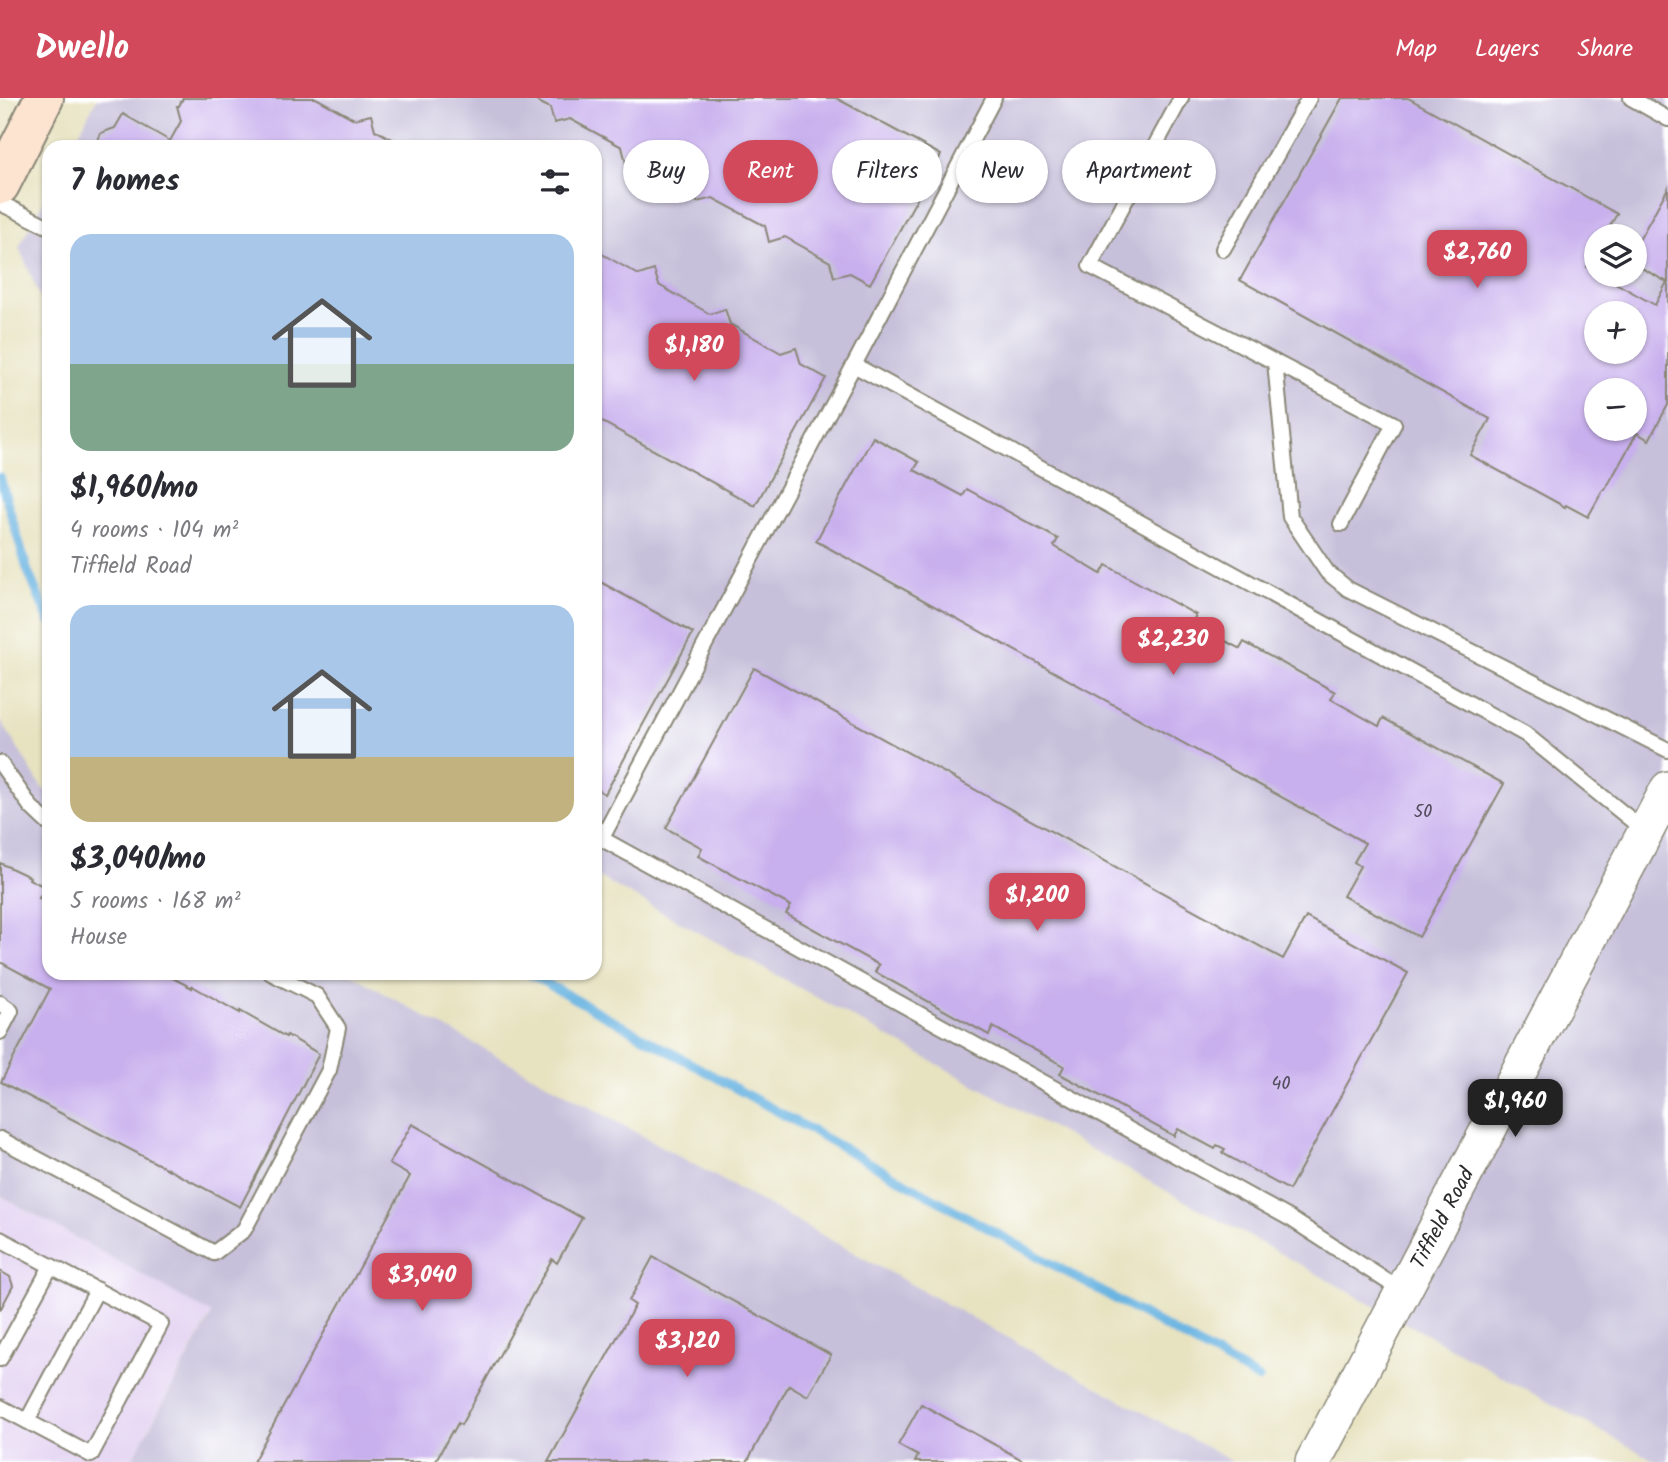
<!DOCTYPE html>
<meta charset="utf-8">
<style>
:root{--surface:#fff;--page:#f7f7f7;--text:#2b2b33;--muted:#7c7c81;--accent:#d1495b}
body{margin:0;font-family:Kalam,sans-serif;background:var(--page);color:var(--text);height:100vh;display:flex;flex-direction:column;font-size:26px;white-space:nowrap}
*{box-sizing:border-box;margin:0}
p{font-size:23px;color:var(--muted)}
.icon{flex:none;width:38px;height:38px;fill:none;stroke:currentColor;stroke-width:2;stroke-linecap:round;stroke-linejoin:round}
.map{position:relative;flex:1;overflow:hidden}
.sheet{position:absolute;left:42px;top:42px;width:560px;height:840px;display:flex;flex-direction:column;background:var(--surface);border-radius:21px;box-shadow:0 2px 5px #0004}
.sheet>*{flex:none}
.guide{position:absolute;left:623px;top:42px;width:665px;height:63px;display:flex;gap:14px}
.fabs{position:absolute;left:1584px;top:126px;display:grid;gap:14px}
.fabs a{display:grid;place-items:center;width:63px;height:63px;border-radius:50%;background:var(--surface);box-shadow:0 2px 5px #0004;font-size:35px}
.price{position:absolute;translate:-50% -60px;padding:0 16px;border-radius:14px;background:var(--accent);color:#fff;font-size:23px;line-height:46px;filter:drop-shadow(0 2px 4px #0008)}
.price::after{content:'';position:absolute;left:50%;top:42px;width:21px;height:16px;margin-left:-10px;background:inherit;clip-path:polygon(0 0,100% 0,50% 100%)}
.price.current{background:#222;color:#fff}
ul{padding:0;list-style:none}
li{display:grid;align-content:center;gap:14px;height:371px;padding:0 28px}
li span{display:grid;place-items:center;height:217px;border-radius:21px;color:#555}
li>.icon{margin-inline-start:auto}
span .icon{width:126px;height:126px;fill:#fffc;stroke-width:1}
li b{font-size:30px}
h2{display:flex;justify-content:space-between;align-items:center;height:84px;padding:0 28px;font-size:30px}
.tag{padding:0 24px;border-radius:32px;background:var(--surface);box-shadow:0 2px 5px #0004;font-size:24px;line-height:63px}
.tag.current{background:var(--accent);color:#fff}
header{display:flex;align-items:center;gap:42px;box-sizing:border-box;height:98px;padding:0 35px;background:var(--accent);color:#fff}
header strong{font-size:33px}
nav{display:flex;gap:38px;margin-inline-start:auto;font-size:24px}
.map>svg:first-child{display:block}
.built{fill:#e3d3f2}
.industrial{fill:#c6c0da;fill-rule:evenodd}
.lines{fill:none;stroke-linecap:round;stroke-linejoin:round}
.stream{stroke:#68b3e1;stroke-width:9}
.building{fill:#c8afed;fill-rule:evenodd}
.service-casing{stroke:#898676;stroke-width:18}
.tertiary-casing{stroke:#898676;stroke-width:38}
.secondary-casing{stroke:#898676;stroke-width:42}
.service{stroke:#fff;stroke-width:14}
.tertiary{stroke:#fff;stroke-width:35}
.secondary{stroke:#fde4d1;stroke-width:38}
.labels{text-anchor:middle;stroke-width:5;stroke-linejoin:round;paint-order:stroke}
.number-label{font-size:18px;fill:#524c5c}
.street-label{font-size:21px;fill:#2b2b2b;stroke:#fff}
</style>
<header>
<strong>Dwello</strong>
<nav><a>Map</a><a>Layers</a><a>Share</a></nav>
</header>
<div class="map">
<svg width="1668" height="1364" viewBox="0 0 1668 1364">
<rect width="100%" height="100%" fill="#fff"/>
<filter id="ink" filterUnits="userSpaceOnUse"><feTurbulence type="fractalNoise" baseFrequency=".0143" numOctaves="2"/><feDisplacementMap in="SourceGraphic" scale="14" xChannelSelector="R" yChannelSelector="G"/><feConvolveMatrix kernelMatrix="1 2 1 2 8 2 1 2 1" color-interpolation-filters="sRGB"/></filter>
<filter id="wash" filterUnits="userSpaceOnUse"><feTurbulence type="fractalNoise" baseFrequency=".00686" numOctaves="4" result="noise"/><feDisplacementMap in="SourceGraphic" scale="28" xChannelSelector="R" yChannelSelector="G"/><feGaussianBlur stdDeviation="1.57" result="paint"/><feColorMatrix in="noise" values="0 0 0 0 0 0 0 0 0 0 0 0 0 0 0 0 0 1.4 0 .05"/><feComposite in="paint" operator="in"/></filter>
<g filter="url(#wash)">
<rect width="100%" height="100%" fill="#e7e2c0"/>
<polygon class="built" points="0,1097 212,1215 131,1364 0,1364"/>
<g class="industrial">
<path d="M97 0H1668V1364H1657L595 777V49H72ZM1596 138H1634V177H1596ZM1596 215H1634V254H1596ZM1596 292H1634V331H1596Z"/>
<polygon points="49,93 49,221 19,149"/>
<polygon points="0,621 42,690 49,695 49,875 350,875 387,897 1233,1364 131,1364 212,1216 0,1097"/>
</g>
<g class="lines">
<g class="stream">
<polyline points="0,379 27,471 49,523"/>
<polyline points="528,875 1259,1281"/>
</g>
</g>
<g id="blocks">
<g class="building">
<polygon points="183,0 316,0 354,21 371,17 375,32 407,49 95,49 101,35 115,30 123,16 170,43 181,23 177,8 179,8"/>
<polygon points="531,0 836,0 941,57 870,186 850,175 834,179 830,164 785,139 769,144 765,128 713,100 697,104 693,89 641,60 626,65 622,49 570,21 554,25 550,10"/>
<path d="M1342 0H1408L1617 116 1604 138H1596V153L1587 169 1596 174V177H1601L1655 207 1667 184 1634 166V151L1668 90V307L1649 342 1637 335 1605 392H1603L1588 419 1566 407 1565 409 1470 357 1490 321 1240 182ZM1596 215H1634V254H1596ZM1596 292H1634V331H1596Z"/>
<polygon points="595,152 639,177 654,172 659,187 710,216 725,211 730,226 781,255 796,250 801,266 826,280 755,408 595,320"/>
<polygon points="873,339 919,364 914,372 939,385 963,398 967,391 1058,441 1054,448 1101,476 1106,467 1196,517 1192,525 1240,551 1244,544 1335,594 1331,601 1379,628 1383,620 1504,686 1419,839 1343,798 1360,768 1354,764 1365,745 816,443"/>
<polygon points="595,481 693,535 605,696 595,690"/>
<polygon points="754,570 1283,861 1306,819 1408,875 1289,1092 1222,1055 1225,1051 1217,1047 1215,1051 1178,1031 1174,1038 1060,976 1064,968 993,929 989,937 875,874 879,867 786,816 791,808 698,758 702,750 666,730"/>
<polygon points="0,765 30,779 29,781 45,789 39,800 49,805 49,875 163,875 192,890 192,888 240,915 240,913 286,939 287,937 319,956 240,1109 1,984 50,891 0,864"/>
<polygon points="412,1026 582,1120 557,1165 552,1161 461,1327 458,1325 453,1334 452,1333 435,1364 253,1364 410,1078 389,1066"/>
<polygon points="653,1159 831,1257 808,1298 789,1287 747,1364 548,1364 635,1207 629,1203"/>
<polygon points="0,1173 10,1179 13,1188 0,1212"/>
<polygon points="921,1306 1026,1364 915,1364 918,1358 898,1347"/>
</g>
</g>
</g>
<g filter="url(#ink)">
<use href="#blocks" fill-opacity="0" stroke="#898676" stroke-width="2"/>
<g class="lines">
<defs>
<g id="service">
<polyline points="994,0 854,267 1525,636 1645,733"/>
<polyline points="1181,0 1090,168 1394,326 1341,426"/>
<polyline points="1631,0 1668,21"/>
<polyline points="0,105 49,129"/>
<polyline points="1223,151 1309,0"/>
<polyline points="1275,264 1290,419 1327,474 1348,491 1668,652"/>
<polyline points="0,665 31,709 49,726"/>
<polyline points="595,737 1291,1121 1402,1193"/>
<polyline points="602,740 854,267"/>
<polyline points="0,905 11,913 0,934"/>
<polyline points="0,1041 214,1155 244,1132 329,972 338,930 317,898 271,875"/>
<polyline points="0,1141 51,1168 0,1261"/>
<polyline points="0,1309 91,1357 161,1226 51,1168"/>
<polyline points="27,1323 97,1192"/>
</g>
<polyline id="tertiary" points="1313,1364 1668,691"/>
<polyline id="secondary" points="0,87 44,0"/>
</defs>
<use href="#service" class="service-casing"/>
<use href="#tertiary" class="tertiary-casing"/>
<use href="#secondary" class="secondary-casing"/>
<use href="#service" class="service"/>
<use href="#tertiary" class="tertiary"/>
<use href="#secondary" class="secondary"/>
</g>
</g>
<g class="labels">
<g class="number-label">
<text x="1423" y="719">50</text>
<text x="1281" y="991">40</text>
</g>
<g class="street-label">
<text transform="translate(1442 1120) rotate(-62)" y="7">Tiffield Road</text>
</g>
</g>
</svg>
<div class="fabs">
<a><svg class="icon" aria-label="layers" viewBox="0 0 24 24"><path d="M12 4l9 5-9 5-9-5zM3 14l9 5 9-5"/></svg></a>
<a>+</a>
<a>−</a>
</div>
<b class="price" style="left:1477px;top:192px">$2,760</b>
<b class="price" style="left:694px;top:285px">$1,180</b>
<b class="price" style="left:1173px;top:579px">$2,230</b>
<b class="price" style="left:1037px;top:835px">$1,200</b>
<b class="price current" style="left:1515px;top:1041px">$1,960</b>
<b class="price" style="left:422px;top:1215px">$3,040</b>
<b class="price" style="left:687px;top:1281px">$3,120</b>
<div class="guide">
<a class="tag">Buy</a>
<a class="tag current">Rent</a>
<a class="tag">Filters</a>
<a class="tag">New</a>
<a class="tag">Apartment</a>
</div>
<section class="sheet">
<h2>7 homes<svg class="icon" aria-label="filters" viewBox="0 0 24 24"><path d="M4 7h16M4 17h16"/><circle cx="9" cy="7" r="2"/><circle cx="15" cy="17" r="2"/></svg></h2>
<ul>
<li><span style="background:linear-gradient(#a9c7e8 60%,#7fa58c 0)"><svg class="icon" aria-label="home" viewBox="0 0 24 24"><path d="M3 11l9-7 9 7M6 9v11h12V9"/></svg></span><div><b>$1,960/mo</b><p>4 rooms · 104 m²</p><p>Tiffield Road</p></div></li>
<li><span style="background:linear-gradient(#a9c7e8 70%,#c2b280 0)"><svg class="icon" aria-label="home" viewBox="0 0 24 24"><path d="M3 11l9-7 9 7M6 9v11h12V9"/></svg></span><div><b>$3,040/mo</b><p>5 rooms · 168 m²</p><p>House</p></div></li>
</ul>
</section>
</div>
